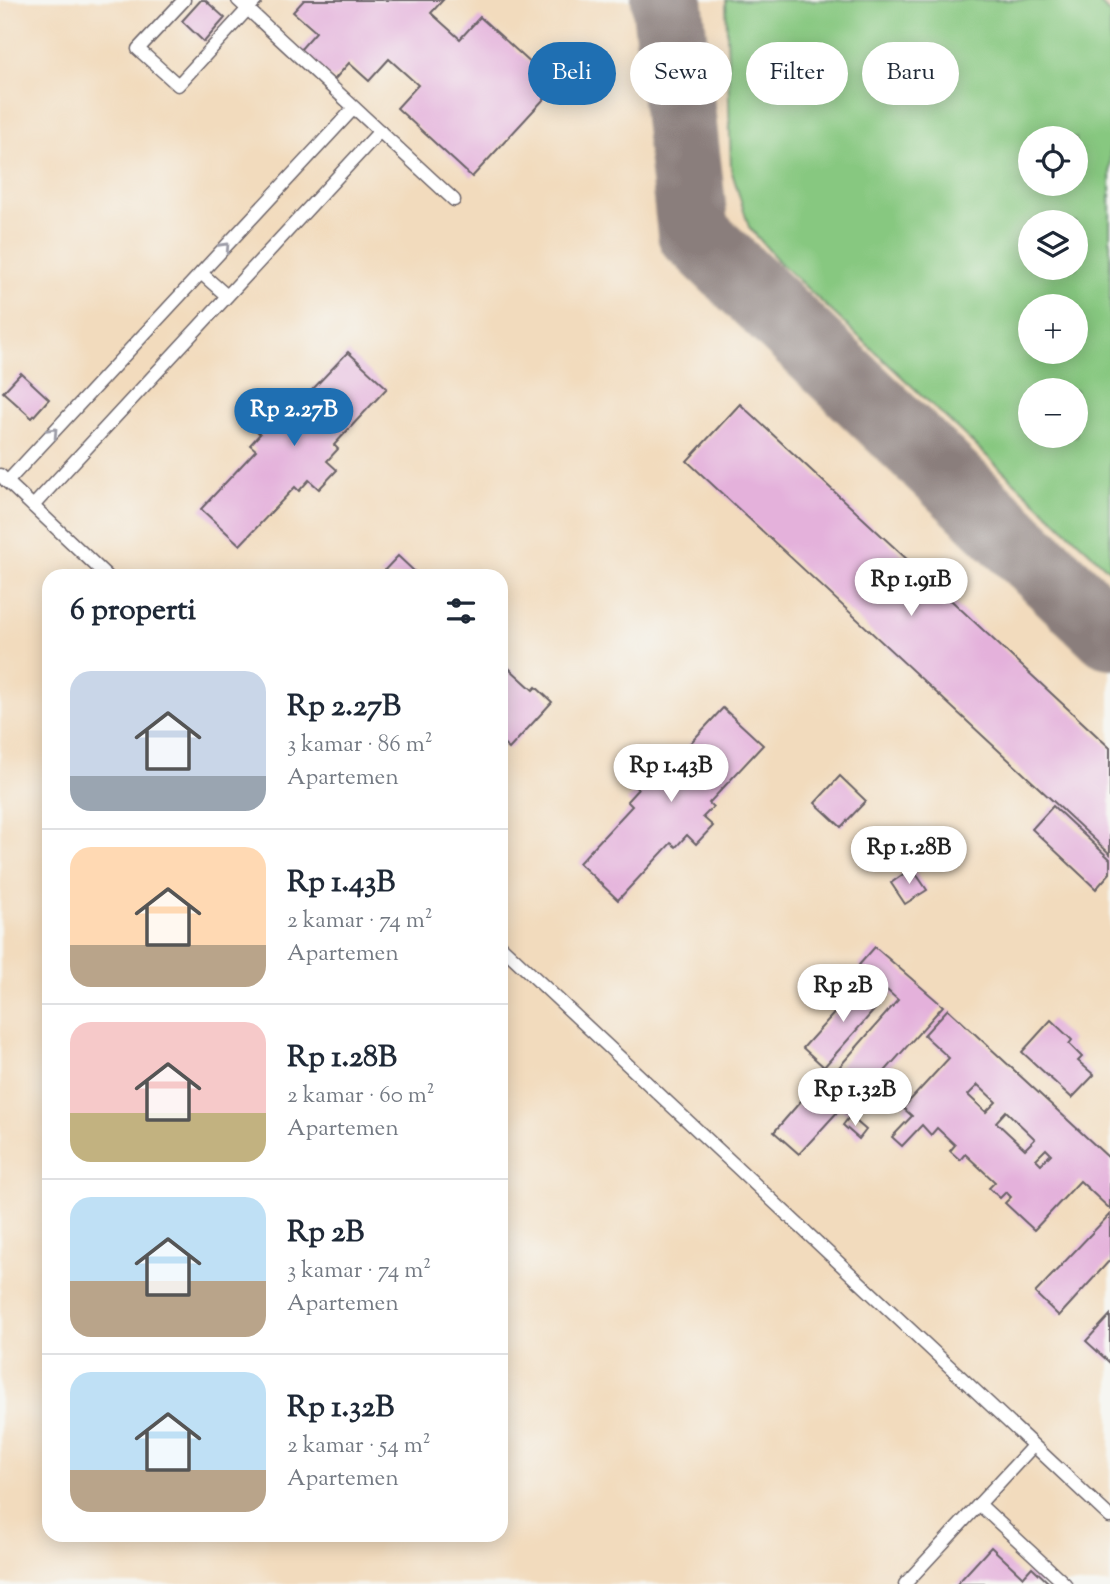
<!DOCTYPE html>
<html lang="id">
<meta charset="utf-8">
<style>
:root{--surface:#fff;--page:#f2f2f3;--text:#1f2937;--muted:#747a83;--line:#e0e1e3;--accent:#1f6fb2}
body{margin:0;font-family:"Sorts Mill Goudy",serif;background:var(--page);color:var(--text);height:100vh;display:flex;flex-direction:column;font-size:26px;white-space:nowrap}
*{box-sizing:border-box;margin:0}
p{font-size:23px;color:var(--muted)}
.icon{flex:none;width:38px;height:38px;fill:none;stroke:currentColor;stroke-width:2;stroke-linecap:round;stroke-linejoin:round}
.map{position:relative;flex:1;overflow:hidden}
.sheet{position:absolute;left:42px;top:569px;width:466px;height:973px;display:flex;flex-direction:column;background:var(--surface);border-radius:21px;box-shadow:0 4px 18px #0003}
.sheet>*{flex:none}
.top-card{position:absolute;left:528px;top:42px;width:476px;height:63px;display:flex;gap:14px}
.tools{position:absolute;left:1018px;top:126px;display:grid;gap:14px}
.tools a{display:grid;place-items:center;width:70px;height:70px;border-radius:50%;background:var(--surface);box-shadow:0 4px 18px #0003;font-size:35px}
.price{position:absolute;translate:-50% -60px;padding:0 16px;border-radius:24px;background:#fff;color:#222;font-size:23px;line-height:46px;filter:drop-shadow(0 2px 4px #0008)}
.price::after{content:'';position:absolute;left:50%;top:42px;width:21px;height:16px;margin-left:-10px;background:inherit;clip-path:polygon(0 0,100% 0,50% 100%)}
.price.active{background:var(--accent);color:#fff}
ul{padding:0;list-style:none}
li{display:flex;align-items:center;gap:21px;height:175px;padding:0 28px}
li+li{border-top:2px solid var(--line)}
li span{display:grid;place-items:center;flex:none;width:196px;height:140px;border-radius:21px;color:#555}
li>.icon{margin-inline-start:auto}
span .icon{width:84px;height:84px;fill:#fffc;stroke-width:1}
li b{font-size:30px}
h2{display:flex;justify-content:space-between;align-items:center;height:84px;padding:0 28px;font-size:30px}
.tag{padding:0 24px;border-radius:32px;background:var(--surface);box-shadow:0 4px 18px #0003;font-size:24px;line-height:63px}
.tag.active{background:var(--accent);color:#fff}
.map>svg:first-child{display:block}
.green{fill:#87c880;stroke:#54755e;stroke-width:2;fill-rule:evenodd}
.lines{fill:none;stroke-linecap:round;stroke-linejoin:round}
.taxiway{stroke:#8a7e7c;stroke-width:72}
.building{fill:#e4b1db;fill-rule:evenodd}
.service-casing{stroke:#6b6368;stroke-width:15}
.service{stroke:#fff;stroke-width:12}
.oneway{stroke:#9c9ca7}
</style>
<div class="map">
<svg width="1110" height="1584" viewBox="0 0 1110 1584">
<rect width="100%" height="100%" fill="#f6f6f2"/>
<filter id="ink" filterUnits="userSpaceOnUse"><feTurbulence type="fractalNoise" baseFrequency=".0143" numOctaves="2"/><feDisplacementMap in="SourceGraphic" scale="14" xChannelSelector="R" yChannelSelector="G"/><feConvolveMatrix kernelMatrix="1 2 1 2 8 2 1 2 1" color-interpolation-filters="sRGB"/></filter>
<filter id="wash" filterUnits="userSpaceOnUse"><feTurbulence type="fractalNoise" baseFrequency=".00686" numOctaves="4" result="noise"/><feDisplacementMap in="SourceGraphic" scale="28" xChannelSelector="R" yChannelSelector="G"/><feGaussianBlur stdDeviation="1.57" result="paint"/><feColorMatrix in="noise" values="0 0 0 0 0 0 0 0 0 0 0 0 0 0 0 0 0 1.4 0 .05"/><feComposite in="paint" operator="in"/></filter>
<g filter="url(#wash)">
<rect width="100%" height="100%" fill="#f2dbbd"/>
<path class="green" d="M726 0H1097L1110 14V571L780 263 749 227 731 169ZM1031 138H1076V184H1031ZM1031 222H1076V268H1031ZM1031 306H1076V352H1031ZM1031 390H1076V436H1031Z"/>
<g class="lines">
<polyline class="taxiway" points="667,0 693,233 1110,633"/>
</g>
<g id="blocks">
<g class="building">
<polygon points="201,0 205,0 225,18 204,42 182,21"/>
<polygon points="304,0 443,0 431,13 460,39 480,17 556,86 472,177 397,108 418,85 389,59 369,81 349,63 334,80 300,50 316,32 293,12"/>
<polygon points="348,352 387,388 334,445 338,449 327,461 337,470 319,489 309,480 299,491 295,487 240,545 201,509 256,450 250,445 260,434 253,427 271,408 278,415 289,403 295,408"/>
<polygon points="21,373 49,399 32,418 3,392"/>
<polygon points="740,404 1110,748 1110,854 687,461"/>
<polygon points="398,556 415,572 411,576 379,576"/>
<polygon points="500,660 533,690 536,687 552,702 509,749 500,741"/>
<polygon points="723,708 763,745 709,803 713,807 703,817 713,826 696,844 687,835 676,847 671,843 618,900 579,863 632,806 627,801 638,789 629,782 646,764 655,771 664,761 669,766"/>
<polygon points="840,776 866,801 841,827 815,803"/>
<polygon points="1053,806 1110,859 1110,873 1096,889 1032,829"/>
<polygon points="912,868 927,890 905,904 891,883"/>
<polygon points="875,947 943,1006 847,1114 840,1109 799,1154 774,1132 814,1086 819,1090 898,1000 859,965"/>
<polygon points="863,981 884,999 824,1067 803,1048"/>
<path d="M948 1009 1110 1159V1209L1080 1181 1034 1230 1005 1203 1011 1197 1006 1192 1000 1198 989 1188 995 1182 965 1154 960 1160 950 1151 955 1145 937 1128 931 1135 922 1125 902 1146 892 1137 912 1116 903 1108 949 1058 924 1035ZM978 1085 996 1102 986 1112 968 1095ZM1006 1111 1035 1139 1025 1149 996 1122ZM1046 1149 1051 1154 1041 1164 1036 1159Z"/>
<polygon points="1051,1020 1072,1040 1069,1044 1082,1057 1078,1061 1094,1075 1072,1098 1022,1052"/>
<polygon points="850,1116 866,1130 859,1139 843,1125"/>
<polygon points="1110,1214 1110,1260 1059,1316 1035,1293"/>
<polygon points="1110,1315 1110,1363 1086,1341"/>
<polygon points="991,1547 1023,1577 1032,1567 1050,1584 957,1584"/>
</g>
</g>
</g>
<g filter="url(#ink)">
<use href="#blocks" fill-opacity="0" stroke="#6b6368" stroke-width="2"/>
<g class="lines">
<defs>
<g id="service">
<polyline points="184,0 138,49 178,85 256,0"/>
<polyline points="238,0 454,200"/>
<polyline points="201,273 227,296"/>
<polyline points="0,475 107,576"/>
<polyline points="7,482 354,108"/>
<polyline points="33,506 380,131"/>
<polyline points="500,945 1110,1517"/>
<polyline points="979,1504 1065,1584"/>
<polyline points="905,1584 1033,1446"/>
</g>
</defs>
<use href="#service" class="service-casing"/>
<use href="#service" class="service"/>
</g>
<defs><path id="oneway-chevron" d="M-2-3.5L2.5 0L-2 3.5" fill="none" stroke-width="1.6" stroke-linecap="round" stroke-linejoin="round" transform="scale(1.75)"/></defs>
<g class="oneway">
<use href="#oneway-chevron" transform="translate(225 247) rotate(-47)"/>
<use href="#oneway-chevron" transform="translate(53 432) rotate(-47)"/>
</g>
</g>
</svg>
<div class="tools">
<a><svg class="icon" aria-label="locate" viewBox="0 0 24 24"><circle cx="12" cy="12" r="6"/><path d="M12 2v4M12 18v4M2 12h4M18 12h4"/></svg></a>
<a><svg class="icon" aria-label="layers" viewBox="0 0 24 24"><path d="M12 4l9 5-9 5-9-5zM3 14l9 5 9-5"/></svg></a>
<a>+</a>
<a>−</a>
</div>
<b class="price active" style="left:294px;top:448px">Rp 2.27B</b>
<b class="price" style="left:911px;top:618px">Rp 1.91B</b>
<b class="price" style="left:671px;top:804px">Rp 1.43B</b>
<b class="price" style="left:909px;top:886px">Rp 1.28B</b>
<b class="price" style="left:843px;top:1024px">Rp 2B</b>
<b class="price" style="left:855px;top:1128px">Rp 1.32B</b>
<div class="top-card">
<a class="tag active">Beli</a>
<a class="tag">Sewa</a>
<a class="tag">Filter</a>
<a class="tag">Baru</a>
</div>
<section class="sheet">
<h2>6 properti<svg class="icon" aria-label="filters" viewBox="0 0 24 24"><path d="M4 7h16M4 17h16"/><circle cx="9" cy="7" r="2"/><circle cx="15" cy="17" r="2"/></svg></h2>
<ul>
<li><span style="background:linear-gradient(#c9d6e8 75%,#9aa5b1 0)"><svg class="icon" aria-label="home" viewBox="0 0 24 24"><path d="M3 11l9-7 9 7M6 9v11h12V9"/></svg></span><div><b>Rp 2.27B</b><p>3 kamar · 86 m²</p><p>Apartemen</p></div></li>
<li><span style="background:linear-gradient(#ffd9b3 70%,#b9a48a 0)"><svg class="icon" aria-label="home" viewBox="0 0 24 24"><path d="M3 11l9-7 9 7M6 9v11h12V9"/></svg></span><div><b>Rp 1.43B</b><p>2 kamar · 74 m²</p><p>Apartemen</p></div></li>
<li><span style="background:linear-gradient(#f6c9c9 65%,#c2b280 0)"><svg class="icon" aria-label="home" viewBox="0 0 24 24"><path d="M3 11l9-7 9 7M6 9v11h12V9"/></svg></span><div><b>Rp 1.28B</b><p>2 kamar · 60 m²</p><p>Apartemen</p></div></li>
<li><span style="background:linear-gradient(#bfe0f5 60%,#b9a48a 0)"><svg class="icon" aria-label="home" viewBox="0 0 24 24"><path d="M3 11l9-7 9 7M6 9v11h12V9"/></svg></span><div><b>Rp 2B</b><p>3 kamar · 74 m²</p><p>Apartemen</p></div></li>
<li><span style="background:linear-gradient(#bfe0f5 70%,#b9a48a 0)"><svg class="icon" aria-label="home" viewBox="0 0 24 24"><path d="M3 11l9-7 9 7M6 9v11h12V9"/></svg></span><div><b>Rp 1.32B</b><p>2 kamar · 54 m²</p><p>Apartemen</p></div></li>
</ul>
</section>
</div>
